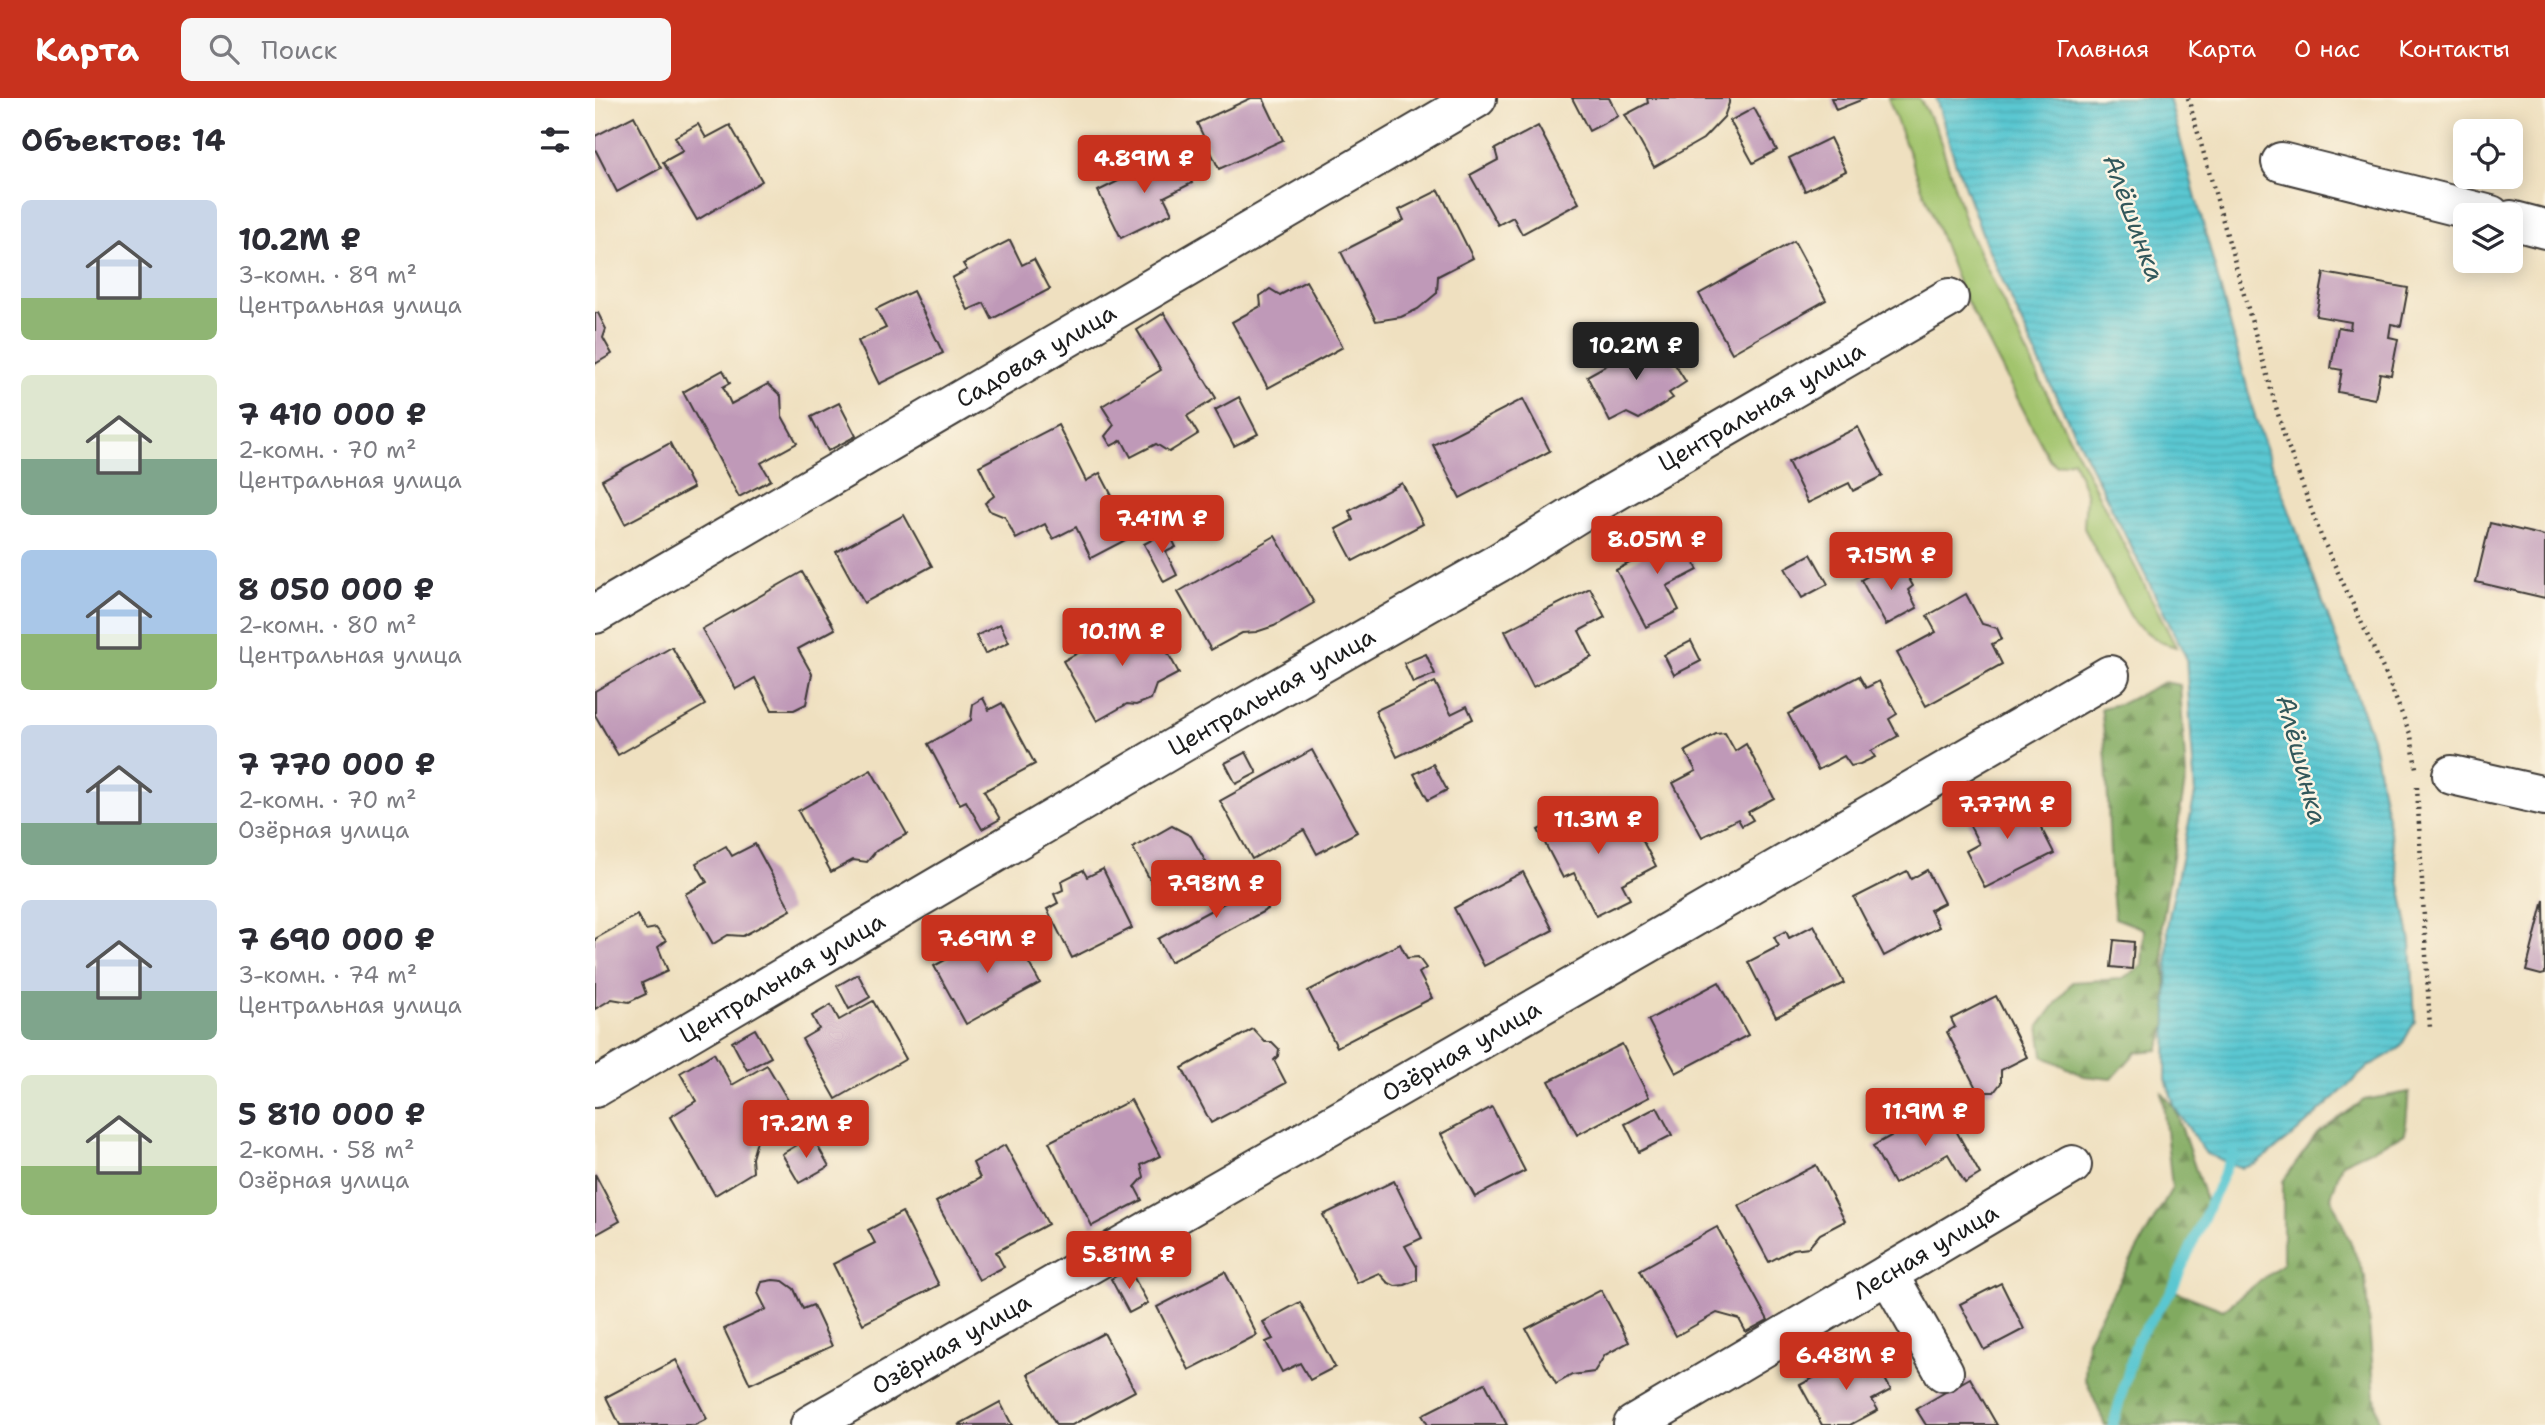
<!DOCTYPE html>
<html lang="ru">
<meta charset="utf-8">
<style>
:root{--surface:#fff;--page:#f7f7f7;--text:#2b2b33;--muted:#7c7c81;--accent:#c8321e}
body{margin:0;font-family:"Shantell Sans",sans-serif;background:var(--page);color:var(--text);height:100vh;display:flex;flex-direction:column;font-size:26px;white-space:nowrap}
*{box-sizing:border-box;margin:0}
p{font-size:23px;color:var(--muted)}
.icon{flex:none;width:38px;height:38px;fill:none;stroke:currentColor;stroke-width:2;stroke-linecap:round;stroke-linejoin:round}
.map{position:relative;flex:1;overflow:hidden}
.details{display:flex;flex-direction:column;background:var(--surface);width:595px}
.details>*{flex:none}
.tools{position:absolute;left:1858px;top:21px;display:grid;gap:14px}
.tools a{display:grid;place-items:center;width:70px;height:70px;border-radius:10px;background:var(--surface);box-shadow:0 4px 18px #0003;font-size:35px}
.price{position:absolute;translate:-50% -60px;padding:0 16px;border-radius:7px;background:var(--accent);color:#fff;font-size:23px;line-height:46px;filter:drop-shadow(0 2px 4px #0008)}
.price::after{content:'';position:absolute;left:50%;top:42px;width:21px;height:16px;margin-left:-10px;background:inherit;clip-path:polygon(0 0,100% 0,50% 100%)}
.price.on{background:#222;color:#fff}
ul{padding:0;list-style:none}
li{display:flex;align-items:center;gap:21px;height:175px;padding:0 21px}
li span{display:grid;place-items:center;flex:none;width:196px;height:140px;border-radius:10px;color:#555}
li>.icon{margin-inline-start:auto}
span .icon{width:84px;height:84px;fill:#fffc;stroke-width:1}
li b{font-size:30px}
h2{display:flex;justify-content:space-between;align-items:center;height:84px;padding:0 21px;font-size:30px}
header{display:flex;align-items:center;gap:42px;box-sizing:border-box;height:98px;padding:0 35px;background:var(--accent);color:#fff}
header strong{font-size:33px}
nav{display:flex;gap:38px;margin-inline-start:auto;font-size:24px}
.search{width:490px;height:63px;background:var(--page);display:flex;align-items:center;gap:18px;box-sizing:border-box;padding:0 24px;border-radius:10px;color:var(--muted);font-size:26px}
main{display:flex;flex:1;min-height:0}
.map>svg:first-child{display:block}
.grass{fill:#a2c46d;stroke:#5f7044;stroke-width:2}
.forest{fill:url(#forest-firs);stroke:#4e633e;stroke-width:2}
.water{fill:url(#water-rules);stroke:#3b7276;stroke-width:2}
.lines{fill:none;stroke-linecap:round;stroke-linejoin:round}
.stream{stroke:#5ac7d1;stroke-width:10}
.building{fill:#bf99b8}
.minor-casing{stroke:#3c3935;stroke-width:42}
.path{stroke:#3c3935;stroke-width:4.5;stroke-dasharray:2 5;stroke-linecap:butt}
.minor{stroke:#fff;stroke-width:38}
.labels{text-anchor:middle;stroke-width:5;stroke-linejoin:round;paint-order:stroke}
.street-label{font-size:24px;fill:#1c1c1c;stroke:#fcf5e5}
.water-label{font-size:26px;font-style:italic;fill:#32585b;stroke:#fcf5e5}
</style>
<header>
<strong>Карта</strong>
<div class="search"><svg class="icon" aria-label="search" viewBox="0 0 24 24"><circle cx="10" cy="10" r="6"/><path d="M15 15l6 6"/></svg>Поиск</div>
<nav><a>Главная</a><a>Карта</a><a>О нас</a><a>Контакты</a></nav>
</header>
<main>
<section class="details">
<h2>Объектов: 14<svg class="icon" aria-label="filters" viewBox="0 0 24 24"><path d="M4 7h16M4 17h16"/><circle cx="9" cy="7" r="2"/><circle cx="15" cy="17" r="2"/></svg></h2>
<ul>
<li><span style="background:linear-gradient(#c9d6e8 70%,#8fb573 0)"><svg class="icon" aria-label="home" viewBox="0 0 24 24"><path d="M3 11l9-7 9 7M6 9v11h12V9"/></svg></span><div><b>10.2M ₽</b><p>3-комн. · 89 m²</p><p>Центральная улица</p></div></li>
<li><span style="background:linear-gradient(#dfe7d0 60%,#7fa58c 0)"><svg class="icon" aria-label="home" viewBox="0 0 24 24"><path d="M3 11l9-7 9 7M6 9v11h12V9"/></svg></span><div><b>7 410 000 ₽</b><p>2-комн. · 70 m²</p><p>Центральная улица</p></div></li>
<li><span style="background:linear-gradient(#a9c7e8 60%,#8fb573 0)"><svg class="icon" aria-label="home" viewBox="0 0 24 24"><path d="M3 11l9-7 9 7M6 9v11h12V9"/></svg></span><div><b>8 050 000 ₽</b><p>2-комн. · 80 m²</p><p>Центральная улица</p></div></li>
<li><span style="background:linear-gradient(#c9d6e8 70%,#7fa58c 0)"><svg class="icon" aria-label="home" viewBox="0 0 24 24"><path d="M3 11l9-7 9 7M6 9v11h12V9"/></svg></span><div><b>7 770 000 ₽</b><p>2-комн. · 70 m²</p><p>Озёрная улица</p></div></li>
<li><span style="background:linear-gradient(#c9d6e8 65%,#7fa58c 0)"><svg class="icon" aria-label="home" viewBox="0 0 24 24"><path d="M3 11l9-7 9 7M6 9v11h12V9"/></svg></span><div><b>7 690 000 ₽</b><p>3-комн. · 74 m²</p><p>Центральная улица</p></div></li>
<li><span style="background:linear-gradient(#dfe7d0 65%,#8fb573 0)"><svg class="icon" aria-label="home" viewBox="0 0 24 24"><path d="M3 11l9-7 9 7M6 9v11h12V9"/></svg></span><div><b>5 810 000 ₽</b><p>2-комн. · 58 m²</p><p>Озёрная улица</p></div></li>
</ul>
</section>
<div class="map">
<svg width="1950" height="1327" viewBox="0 0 1950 1327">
<defs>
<pattern id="forest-firs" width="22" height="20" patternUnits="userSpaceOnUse" patternTransform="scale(1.75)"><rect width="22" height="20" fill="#81aa60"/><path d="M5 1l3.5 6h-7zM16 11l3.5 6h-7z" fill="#698a4e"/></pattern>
<pattern id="water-rules" width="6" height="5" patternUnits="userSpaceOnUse" patternTransform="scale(1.75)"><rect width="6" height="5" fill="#5ac7d1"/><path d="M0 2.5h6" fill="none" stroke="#4eaab3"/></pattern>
</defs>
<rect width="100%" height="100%" fill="#fcf5e5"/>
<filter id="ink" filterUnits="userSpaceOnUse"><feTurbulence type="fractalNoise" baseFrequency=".0143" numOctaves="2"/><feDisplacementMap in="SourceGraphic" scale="14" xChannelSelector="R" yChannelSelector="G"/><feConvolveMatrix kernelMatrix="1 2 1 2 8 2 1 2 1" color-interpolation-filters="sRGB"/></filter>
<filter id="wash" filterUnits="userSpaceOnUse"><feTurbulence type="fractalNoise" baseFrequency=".00686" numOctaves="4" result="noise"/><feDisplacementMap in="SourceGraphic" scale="28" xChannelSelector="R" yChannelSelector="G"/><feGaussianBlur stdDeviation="1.57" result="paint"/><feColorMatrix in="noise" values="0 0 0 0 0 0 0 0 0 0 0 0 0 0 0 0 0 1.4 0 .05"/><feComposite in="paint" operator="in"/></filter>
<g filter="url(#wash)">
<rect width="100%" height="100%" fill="#efe0c0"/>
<polygon class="grass" points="1293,0 1324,0 1342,32 1371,126 1446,284 1581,549 1565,544 1539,525 1489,430 1491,395 1478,362 1461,367 1454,361 1365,190"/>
<g class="forest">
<path d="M1569 584 1585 587 1591 678 1567 827 1573 924 1563 952 1541 954 1517 981 1489 978 1448 958 1444 928 1477 884 1526 881 1547 868 1549 831 1520 820C1511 750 1516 679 1506 610L1528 605Z"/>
<polygon points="1814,994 1810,1036 1747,1065 1736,1099 1770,1179 1780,1299 1785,1327 1510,1327 1490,1280 1492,1241 1577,1090 1567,995 1580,1010 1612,1105 1577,1192 1628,1212 1688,1165 1688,1083 1722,1036 1769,1002"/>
</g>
<polygon class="water" points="1341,0 1574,0 1661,322 1777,639 1816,844 1820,923 1805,950 1773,969 1700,1036 1661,1066 1647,1070 1611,1056 1580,1010 1571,981 1573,823 1600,696 1591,559 1449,274 1392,148 1360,63"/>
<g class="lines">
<polyline class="stream" points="1518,1327 1542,1242 1577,1192 1638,1054"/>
</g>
<g id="blocks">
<g class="building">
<polygon points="656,0 668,0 688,42 624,71 602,25"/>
<polygon points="977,0 1014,0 1023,18 994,33"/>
<polygon points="1052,0 1134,0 1134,5 1129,19 1108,41 1059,69 1030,17 1053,5"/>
<polygon points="1236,0 1271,0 1241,12"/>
<polygon points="1159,10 1182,52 1158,65 1135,23"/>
<polygon points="39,18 66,70 22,94 0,51 0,38"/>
<polygon points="103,26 111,40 135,27 167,83 102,122 68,64 88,53 80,39"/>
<polygon points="943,28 984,105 927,136 918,119 903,127 875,77 903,62 900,51"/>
<polygon points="1235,40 1251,73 1210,93 1194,60"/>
<polygon points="582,54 597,85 569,99 577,115 526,140 503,93"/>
<polygon points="844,92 878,160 843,178 842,195 823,211 806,219 781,223 746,154 809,122 804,112"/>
<polygon points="415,142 427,167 439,161 455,191 397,221 389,205 373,212 357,180 372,172 368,166"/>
<polygon points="1199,143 1231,202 1137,255 1104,196"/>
<polygon points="1729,175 1813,190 1806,228 1796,226 1794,239 1803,241 1796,277 1785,275 1780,301 1743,294 1747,272 1736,270 1743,229 1755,231 1756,224 1721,218"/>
<polygon points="711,183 748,249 673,290 637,224 666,208 665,198 675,191 685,197"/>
<polygon points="318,193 348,255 284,286 263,243 291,230 281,211"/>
<polygon points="0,215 3,215 11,231 8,240 17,256 0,266"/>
<polygon points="569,215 621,300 592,318 603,336 574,354 561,346 536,359 527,342 516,348 510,338 519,327 507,308 566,272 542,232"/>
<polygon points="1055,245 1069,249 1091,284 1074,295 1078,300 1044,321 1032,315 1015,324 992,278 1012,267 1016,257 1030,251 1038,252"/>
<polygon points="128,272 135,285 128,289 136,306 173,286 186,298 187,318 202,345 166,365 176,382 144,399 88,294"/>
<polygon points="644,299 663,336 639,348 620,312"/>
<polygon points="928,301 955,353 865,400 838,347"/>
<polygon points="244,305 261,338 233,353 216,319"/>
<polygon points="463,327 491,383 505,375 538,438 496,460 481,429 458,441 450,426 421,441 410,419 395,413 390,405 399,398 384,368"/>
<polygon points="1263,329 1288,378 1258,393 1254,385 1213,405 1193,364"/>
<polygon points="75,345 98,390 30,426 7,382"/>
<polygon points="807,385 828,426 758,463 741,431 758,422 754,413"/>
<polygon points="309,417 337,468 269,505 241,454"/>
<polygon points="1895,425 1950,438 1950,500 1881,484"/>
<polygon points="573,433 581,449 571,454 582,477 569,484 549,446"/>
<polygon points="1083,433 1103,472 1072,488 1084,512 1051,529 1021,472 1046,459 1038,446 1053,438 1057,446"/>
<polygon points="680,438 719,505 679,528 661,534 647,535 616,552 583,494"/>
<polygon points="1216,456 1233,486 1207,500 1190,470"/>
<polygon points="1303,461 1318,488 1313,492 1322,510 1291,527 1266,482"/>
<polygon points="207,474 240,531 203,551 217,576 211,606 199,612 177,612 160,580 141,591 107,531"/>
<polygon points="995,490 1010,519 984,533 997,559 938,589 910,533"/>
<polygon points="1371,496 1387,526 1402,530 1407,541 1397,546 1407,566 1331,608 1302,555 1341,534 1332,518"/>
<polygon points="552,517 584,575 561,587 556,601 541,607 532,606 502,623 468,563"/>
<polygon points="405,526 414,544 390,556 381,538"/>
<polygon points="1096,543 1106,563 1079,577 1069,557"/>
<polygon points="77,549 110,607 23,657 0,617 0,593"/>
<polygon points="831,556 840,576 818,585 809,565"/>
<polygon points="1264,578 1271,590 1284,583 1302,616 1294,621 1303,638 1276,653 1280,659 1265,666 1256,668 1249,658 1223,672 1193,616"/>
<polygon points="840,584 856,616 872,608 878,621 802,659 780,613"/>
<polygon points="388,600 394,612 407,605 440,666 389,693 405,721 387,731 371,703 365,706 333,646 376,622 378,606"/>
<polygon points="1130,635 1140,653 1151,646 1179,700 1153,714 1158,722 1147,728 1143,721 1107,739 1078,685 1101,673 1090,653 1121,636"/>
<polygon points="717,652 762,734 722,756 709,732 657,761 625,703"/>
<polygon points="651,654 662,675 641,686 630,665"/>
<polygon points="838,666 852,692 833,702 819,676"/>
<polygon points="276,672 312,736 281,753 272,764 258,762 236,774 203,713"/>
<polygon points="1429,696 1459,755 1390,790 1371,753 1384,746 1373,724"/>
<polygon points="988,708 1001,733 1033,715 1061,768 1027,786 1035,801 1001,818 979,775 968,780 943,732"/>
<polygon points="577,728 596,738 619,778 588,794 583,784 562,795 538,750"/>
<polygon points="160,746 196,812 148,838 133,837 118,846 90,796 112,784 101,765 131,748 137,758"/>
<polygon points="508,771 537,830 477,860 452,811 463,805 459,796 468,792 466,783 488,772 492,779"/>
<polygon points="1332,772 1349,805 1335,812 1344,829 1289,858 1259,800 1312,773 1316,781"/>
<polygon points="928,774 958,832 889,868 859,810"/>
<polygon points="654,778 673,811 575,864 563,841 633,803 628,793"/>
<polygon points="1949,802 1950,876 1946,877 1931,873"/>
<polygon points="42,817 51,832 61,830 71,843 63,849 73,873 47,885 51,896 34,904 17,901 0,911 0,841"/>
<polygon points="1219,827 1249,885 1181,919 1153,864 1184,848 1179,839 1191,833 1194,840"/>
<polygon points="413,828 445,885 371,926 339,868"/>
<polygon points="1519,842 1539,844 1537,871 1516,869"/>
<polygon points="805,846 812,860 823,859 831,870 824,875 837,900 742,949 713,893"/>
<polygon points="263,876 275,899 254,911 242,888"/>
<polygon points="1124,884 1153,937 1081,975 1053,922"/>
<polygon points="1401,898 1432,959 1406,972 1406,985 1399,994 1383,994 1352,934 1360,929 1356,921"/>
<polygon points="278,903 311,961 241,1001 207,941 224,931 217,918 236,907 244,922"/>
<polygon points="160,931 176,959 152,972 137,944"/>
<polygon points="658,931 670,944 677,944 684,951 683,958 679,962 691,985 616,1025 587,970"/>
<polygon points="1027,946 1054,999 982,1037 954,983"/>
<polygon points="119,955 137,987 172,967 203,1019 162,1043 157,1060 158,1074 120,1097 75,1019 101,1003 85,975"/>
<polygon points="536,1002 565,1058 546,1067 549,1079 540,1089 547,1102 497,1128 454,1044"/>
<polygon points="897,1009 930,1073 880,1099 846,1036"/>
<polygon points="1062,1009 1077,1037 1044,1054 1030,1026"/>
<polygon points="1348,1009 1385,1076 1370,1085 1353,1056 1299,1086 1278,1048"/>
<polygon points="217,1038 234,1068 204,1085 187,1056"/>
<polygon points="410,1047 453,1126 401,1154 409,1169 384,1182 341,1104 385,1080 378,1065"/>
<polygon points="1221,1067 1250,1123 1225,1136 1214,1149 1198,1151 1174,1164 1144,1108"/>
<polygon points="0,1076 25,1123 0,1137"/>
<polygon points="799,1083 827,1140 810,1148 822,1169 822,1182 810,1187 800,1188 792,1184 784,1175 762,1185 728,1117"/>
<polygon points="307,1114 344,1187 268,1226 238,1166 280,1145 273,1132"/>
<polygon points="1122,1129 1173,1222 1151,1234 1144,1221 1122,1215 1081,1238 1045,1172"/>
<polygon points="534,1171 553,1205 534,1215 516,1181"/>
<polygon points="630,1174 662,1237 594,1272 562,1209"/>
<polygon points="178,1182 188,1183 199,1191 208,1211 218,1207 237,1248 155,1286 129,1231 171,1211 163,1195 167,1184"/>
<polygon points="1406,1185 1429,1231 1389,1252 1365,1206"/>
<polygon points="1006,1192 1034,1244 1010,1257 999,1274 977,1277 961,1286 931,1231"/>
<polygon points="705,1204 740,1269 715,1282 705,1265 687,1274 671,1244 678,1241 668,1224"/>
<polygon points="509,1235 540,1293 477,1327 461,1327 433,1276"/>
<polygon points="1277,1257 1296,1292 1277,1302 1283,1312 1255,1327 1227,1327 1205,1287 1256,1260 1260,1267"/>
<polygon points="81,1262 112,1321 100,1327 25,1327 11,1299"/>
<polygon points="1375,1280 1402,1327 1331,1327 1321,1311"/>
<polygon points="890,1285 912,1327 833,1327 827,1317"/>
<polygon points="405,1304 417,1327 363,1327"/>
</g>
</g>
</g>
<g filter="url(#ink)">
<use href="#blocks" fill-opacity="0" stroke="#3c3935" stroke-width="2"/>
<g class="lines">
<defs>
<g id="minor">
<polyline points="1686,64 1896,117"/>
<polyline points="1916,122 1950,131"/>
<path id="s1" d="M0 516 882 0"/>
<polyline points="1857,677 1950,698"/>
<path id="s2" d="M0 990 587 645 903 465 992 410 1354 200"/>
<polyline points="1293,1176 1349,1274"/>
<path id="s3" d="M215 1327 1068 837 1515 577"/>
<path id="s4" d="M1038 1327 1477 1067"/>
</g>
</defs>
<use href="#minor" class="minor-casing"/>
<g class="path">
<polyline points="1593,0 1689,337 1726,438 1791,577 1816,638 1821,670"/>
<polyline points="1822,689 1835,931"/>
</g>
<use href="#minor" class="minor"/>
</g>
</g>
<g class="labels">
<g class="street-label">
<text dy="8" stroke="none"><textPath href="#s1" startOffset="511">Садовая улица</textPath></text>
<text dy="8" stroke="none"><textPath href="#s2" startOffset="1351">Центральная улица</textPath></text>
<text dy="8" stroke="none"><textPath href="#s2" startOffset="784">Центральная улица</textPath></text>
<text dy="8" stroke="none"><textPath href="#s2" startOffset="217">Центральная улица</textPath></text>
<text dy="8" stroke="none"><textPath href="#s3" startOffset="751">Озёрная улица</textPath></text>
<text dy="8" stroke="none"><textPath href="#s4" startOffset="340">Лесная улица</textPath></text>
<text dy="8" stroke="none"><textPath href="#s3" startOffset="163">Озёрная улица</textPath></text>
</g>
<g class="water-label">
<text transform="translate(1539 120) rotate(70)" y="9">Алёшинка</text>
<text transform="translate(1707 662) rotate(75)" y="9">Алёшинка</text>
</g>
</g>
</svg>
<div class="tools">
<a><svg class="icon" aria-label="locate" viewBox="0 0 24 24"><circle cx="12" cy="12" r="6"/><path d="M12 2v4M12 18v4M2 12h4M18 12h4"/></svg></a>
<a><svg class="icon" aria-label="layers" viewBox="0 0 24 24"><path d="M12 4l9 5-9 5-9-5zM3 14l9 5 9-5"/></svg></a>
</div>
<b class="price" style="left:549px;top:97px">4.89M ₽</b>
<b class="price on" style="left:1041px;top:284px">10.2M ₽</b>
<b class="price" style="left:567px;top:457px">7.41M ₽</b>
<b class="price" style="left:1062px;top:478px">8.05M ₽</b>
<b class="price" style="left:1296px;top:494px">7.15M ₽</b>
<b class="price" style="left:527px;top:570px">10.1M ₽</b>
<b class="price" style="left:1412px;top:743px">7.77M ₽</b>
<b class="price" style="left:1003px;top:758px">11.3M ₽</b>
<b class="price" style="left:621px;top:822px">7.98M ₽</b>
<b class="price" style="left:392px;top:877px">7.69M ₽</b>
<b class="price" style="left:1330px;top:1050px">11.9M ₽</b>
<b class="price" style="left:211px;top:1062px">17.2M ₽</b>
<b class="price" style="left:534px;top:1193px">5.81M ₽</b>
<b class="price" style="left:1251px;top:1294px">6.48M ₽</b>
</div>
</main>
